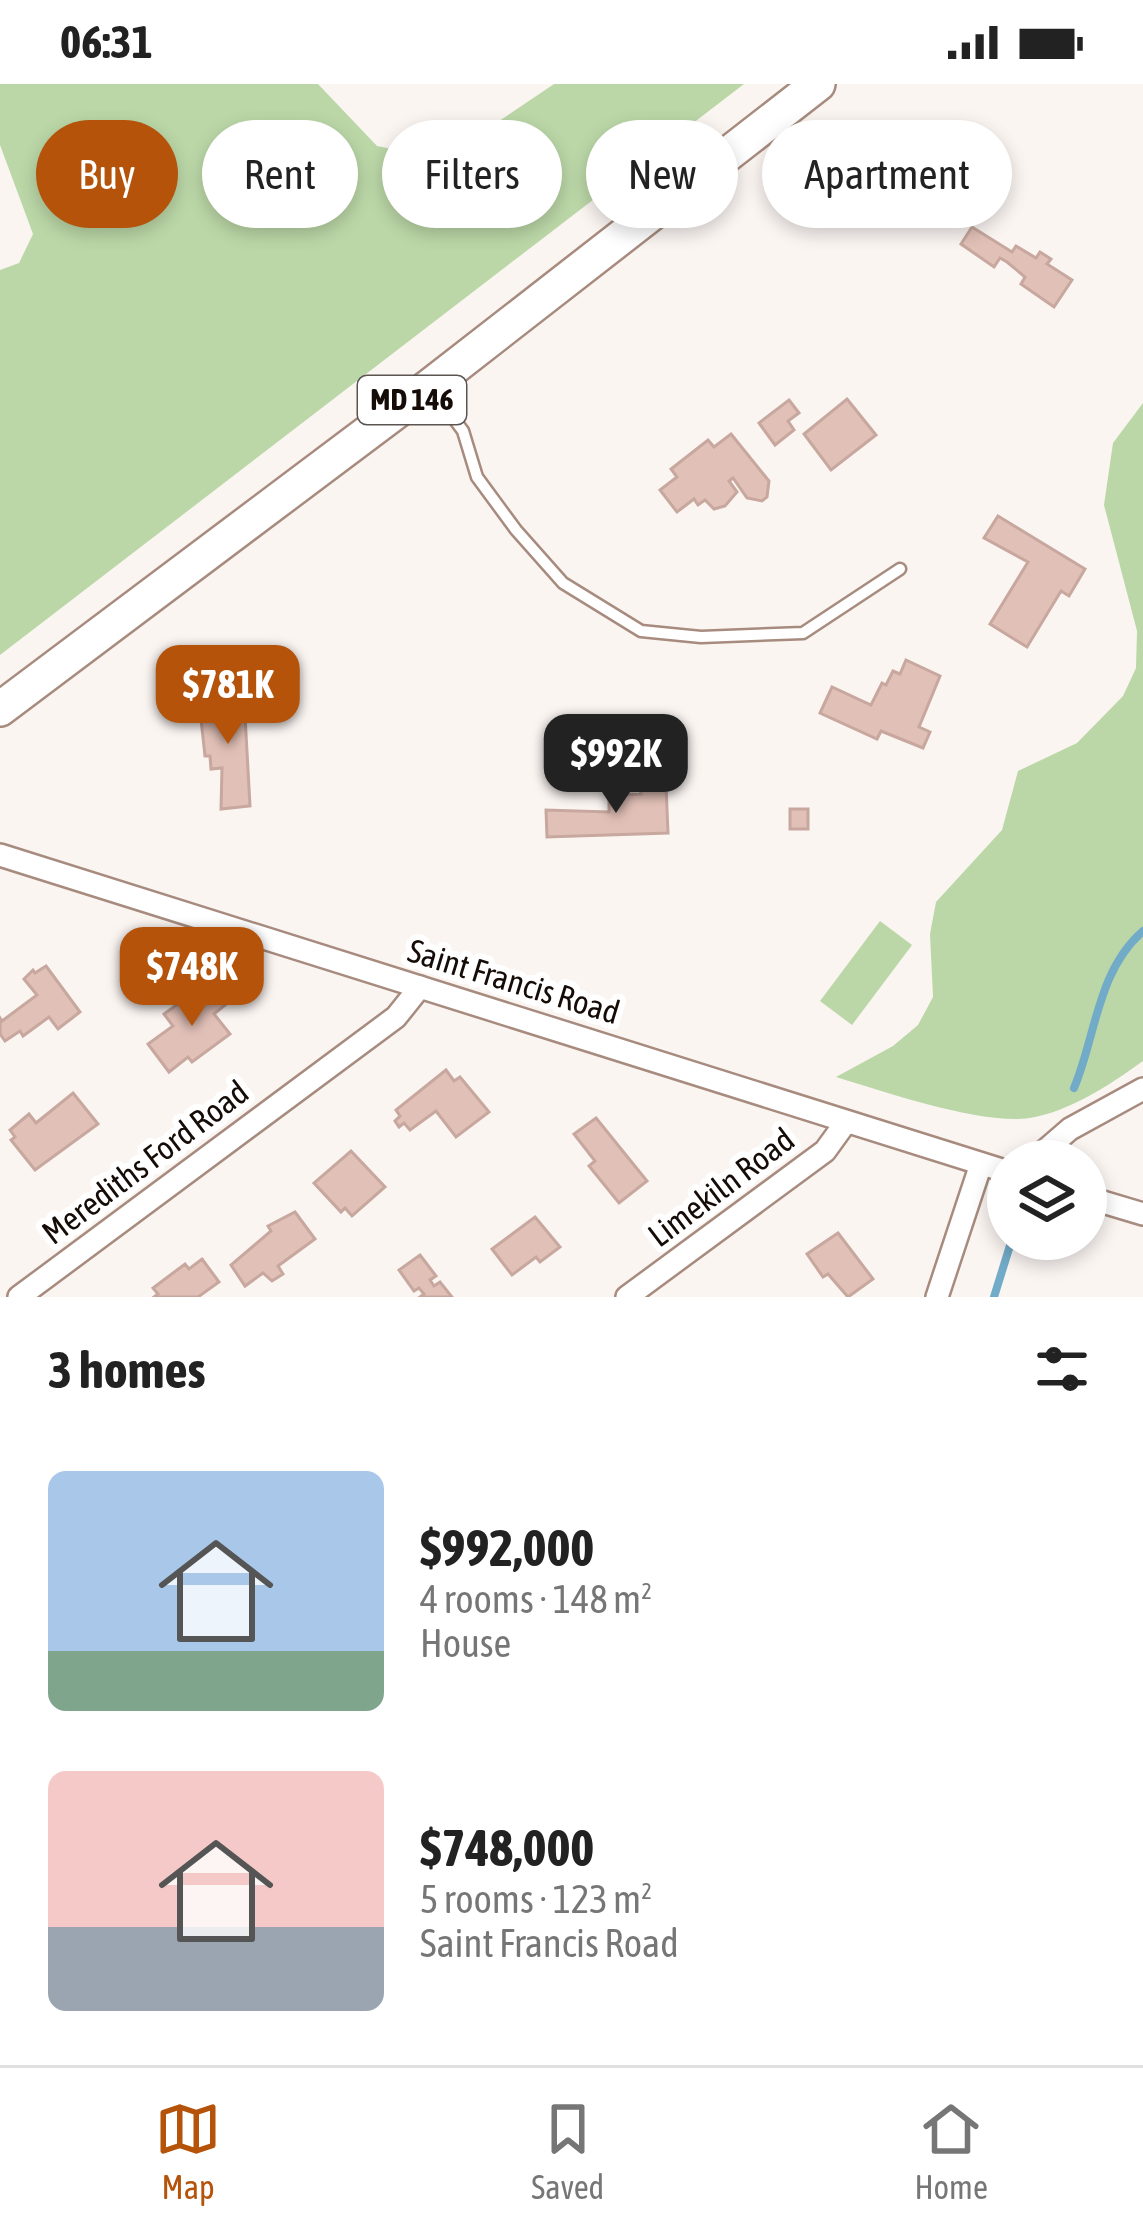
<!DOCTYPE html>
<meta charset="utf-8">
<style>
:root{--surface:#fff;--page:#f2f2f2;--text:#222;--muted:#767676;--line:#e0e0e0;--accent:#b45309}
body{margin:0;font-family:"Asap Condensed",sans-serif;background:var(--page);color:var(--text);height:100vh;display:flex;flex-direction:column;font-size:45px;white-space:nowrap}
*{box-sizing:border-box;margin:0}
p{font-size:39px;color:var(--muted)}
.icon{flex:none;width:66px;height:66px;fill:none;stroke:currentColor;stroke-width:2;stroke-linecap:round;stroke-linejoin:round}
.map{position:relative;height:1213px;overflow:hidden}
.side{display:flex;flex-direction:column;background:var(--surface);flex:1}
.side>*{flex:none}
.top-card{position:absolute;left:36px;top:36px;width:1071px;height:108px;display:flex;gap:24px}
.tools{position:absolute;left:987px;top:1056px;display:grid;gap:24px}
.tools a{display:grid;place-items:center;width:120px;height:120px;border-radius:50%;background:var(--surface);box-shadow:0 6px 18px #0003;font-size:60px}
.price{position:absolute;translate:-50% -102px;padding:0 27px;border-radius:24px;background:var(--accent);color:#fff;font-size:39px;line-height:78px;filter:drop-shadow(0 3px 6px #0008)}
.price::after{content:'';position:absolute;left:50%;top:72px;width:36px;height:27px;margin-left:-18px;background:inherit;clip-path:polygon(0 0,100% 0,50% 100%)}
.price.current{background:#222;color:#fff}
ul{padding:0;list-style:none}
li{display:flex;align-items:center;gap:36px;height:300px;padding:0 48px}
li span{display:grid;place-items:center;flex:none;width:336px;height:240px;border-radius:18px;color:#555}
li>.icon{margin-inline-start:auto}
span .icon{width:144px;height:144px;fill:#fffc;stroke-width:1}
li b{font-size:51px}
h2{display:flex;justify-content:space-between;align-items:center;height:144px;padding:0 48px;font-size:51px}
.chip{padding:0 42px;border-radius:54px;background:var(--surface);box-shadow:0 6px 18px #0003;font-size:42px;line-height:108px}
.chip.current{background:var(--accent);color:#fff}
.status{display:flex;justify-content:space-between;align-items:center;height:84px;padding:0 60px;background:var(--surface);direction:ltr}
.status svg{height:33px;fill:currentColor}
.menu{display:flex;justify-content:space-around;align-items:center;height:168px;border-top:3px solid var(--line);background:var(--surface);font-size:33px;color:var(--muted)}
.menu a{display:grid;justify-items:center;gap:6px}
.menu .current{color:var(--accent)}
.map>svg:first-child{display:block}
.green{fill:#bbd7a7}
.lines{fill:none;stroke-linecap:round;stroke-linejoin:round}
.stream{stroke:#72abc7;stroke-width:8}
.building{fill:#e1c0b7;stroke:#c7a79e;stroke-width:3}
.lane-casing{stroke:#a78b7e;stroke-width:15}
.street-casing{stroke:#a78b7e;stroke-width:26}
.primary-casing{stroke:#a78b7e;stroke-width:38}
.lane{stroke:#fff;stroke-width:10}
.street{stroke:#fff;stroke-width:21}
.primary{stroke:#fff;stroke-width:33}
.labels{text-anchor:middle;stroke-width:12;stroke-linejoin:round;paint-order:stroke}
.shield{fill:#fff;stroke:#5b5451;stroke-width:3}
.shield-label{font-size:30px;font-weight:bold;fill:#150b07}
.street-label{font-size:33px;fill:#150b07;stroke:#fff}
</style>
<div class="status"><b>06:31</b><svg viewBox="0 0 49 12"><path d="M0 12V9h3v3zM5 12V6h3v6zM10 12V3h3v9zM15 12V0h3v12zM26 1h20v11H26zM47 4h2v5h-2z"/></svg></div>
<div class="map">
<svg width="1143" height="1213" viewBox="0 0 1143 1213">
<rect width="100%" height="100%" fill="#fbf5f2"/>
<g class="green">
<polygon points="0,0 318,0 377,62 443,75 554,0 744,0 0,571 0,186 19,179 33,150 0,61"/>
<path d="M1143 319V977C1110 1001 1060 1034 1018 1035 967 1036 885 1008 836 993L893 962 918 941 933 913 930 850 936 818 1002 746 1018 687 1077 659 1123 612 1136 584 1137 547 1104 421 1113 359Z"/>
<polygon points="880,837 912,861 852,941 820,917"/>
</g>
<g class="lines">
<g class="stream">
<path d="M1074 1004C1096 952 1097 887 1143 847"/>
<polyline points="994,1213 1012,1155"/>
</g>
</g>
<g class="building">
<polygon points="972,143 1012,168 1016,162 1036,174 1040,168 1051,175 1047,180 1072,196 1054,223 1021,200 1025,193 1007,178 1000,174 994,183 961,160"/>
<polygon points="847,315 876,351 831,386 804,350"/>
<polygon points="789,316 799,329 788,337 794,346 775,361 759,339"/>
<polygon points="731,350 769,397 767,413 762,417 747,414 733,394 729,397 737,408 725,422 714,425 705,416 698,421 694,415 677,428 660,406 677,393 671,385 708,356 714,363"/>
<polygon points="998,432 1085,485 1069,512 1061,507 1027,563 990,540 1028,478 984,454"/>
<polygon points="906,576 940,592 919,643 930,648 923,664 881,647 877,655 820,629 832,603 871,621 882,599 886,601 893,587 900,590"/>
<polygon points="244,613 250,722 221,725 222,684 211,685 210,672 205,672 199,617"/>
<polygon points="666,701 668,749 547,753 546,726 609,728 609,711 641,710 640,702"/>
<rect x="790" y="725" width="18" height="20"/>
<polygon points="46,882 80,928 58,945 49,933 23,952 20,947 5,957 0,950 0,934 2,937 37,911 24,895 33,886 35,889"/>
<polygon points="214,896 230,917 214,930 230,950 192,978 188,973 169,988 148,960 173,942 164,930 179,919 188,930 202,919 196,910"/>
<polygon points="446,986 454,997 460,993 489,1028 456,1053 436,1027 410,1046 404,1039 399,1043 395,1037 400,1032 396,1026"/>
<polygon points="73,1009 98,1040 35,1086 11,1056 15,1053 10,1046 29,1030 36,1039"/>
<polygon points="596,1034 647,1097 619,1119 589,1082 595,1077 574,1050"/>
<polygon points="351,1067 385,1103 352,1132 345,1124 341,1128 314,1099"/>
<polygon points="295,1128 315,1155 278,1182 283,1190 272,1197 263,1189 245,1202 231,1181 271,1147 268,1142"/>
<polygon points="535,1133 560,1163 540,1178 536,1173 512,1191 492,1165"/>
<polygon points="838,1149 873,1195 848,1213 828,1190 823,1193 807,1170"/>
<polygon points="420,1171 436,1192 430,1196 434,1202 440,1198 452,1213 420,1213 424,1210 419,1204 414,1207 399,1186"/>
<polygon points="202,1175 219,1198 198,1213 154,1213 158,1210 153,1204 185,1180 189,1185"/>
</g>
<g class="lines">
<defs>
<polyline id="lane" points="432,305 463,347 477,393 516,446 563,499 641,547 701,553 803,549 900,485"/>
<g id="street">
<polyline points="0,771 1008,1088"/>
<polyline points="1033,1077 1070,1045 1143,1005"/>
<polyline points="1086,1113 1143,1130"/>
<polyline points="19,1213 396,933 420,903"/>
<polyline points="627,1213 825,1067 846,1038"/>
<polyline points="937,1213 981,1080"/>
</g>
<polyline id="primary" points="0,625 430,302 818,0"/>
</defs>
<use href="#lane" class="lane-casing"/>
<use href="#street" class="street-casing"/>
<use href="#primary" class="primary-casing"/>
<use href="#lane" class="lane"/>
<use href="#street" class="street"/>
<use href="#primary" class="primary"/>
</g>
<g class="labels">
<rect class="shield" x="358" y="292" width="108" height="48" rx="9"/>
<g class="shield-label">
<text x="412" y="326">MD 146</text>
</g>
<g class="street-label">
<text transform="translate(514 897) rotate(17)" y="12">Saint Francis Road</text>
<text transform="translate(145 1078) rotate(-37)" y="12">Merediths Ford Road</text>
<text transform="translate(721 1103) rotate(-37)" y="12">Limekiln Road</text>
</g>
</g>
</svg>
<div class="tools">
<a><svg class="icon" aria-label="layers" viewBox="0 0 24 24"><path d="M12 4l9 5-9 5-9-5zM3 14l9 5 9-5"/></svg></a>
</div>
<b class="price" style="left:228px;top:663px">$781K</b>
<b class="price current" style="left:616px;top:732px">$992K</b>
<b class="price" style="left:192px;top:945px">$748K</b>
<div class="top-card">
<a class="chip current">Buy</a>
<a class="chip">Rent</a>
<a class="chip">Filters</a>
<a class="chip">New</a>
<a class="chip">Apartment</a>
</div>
</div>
<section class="side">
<h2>3 homes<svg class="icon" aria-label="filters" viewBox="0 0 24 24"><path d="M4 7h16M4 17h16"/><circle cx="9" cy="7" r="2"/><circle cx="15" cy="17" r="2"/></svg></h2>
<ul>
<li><span style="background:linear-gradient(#a9c7e8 75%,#7fa58c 0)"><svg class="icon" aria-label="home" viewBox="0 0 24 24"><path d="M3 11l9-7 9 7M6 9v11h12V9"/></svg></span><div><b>$992,000</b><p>4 rooms · 148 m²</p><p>House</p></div></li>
<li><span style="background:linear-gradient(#f6c9c9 65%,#9aa5b1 0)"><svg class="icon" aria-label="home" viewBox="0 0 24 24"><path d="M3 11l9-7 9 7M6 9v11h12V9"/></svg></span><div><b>$748,000</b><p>5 rooms · 123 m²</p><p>Saint Francis Road</p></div></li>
</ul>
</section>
<nav class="menu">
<a class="current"><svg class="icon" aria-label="map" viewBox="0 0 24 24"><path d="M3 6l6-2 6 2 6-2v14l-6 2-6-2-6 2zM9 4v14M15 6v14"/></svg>Map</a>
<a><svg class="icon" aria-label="saved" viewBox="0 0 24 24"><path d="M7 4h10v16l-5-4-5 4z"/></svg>Saved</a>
<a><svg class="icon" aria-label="home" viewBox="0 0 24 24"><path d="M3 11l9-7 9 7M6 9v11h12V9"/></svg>Home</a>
</nav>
